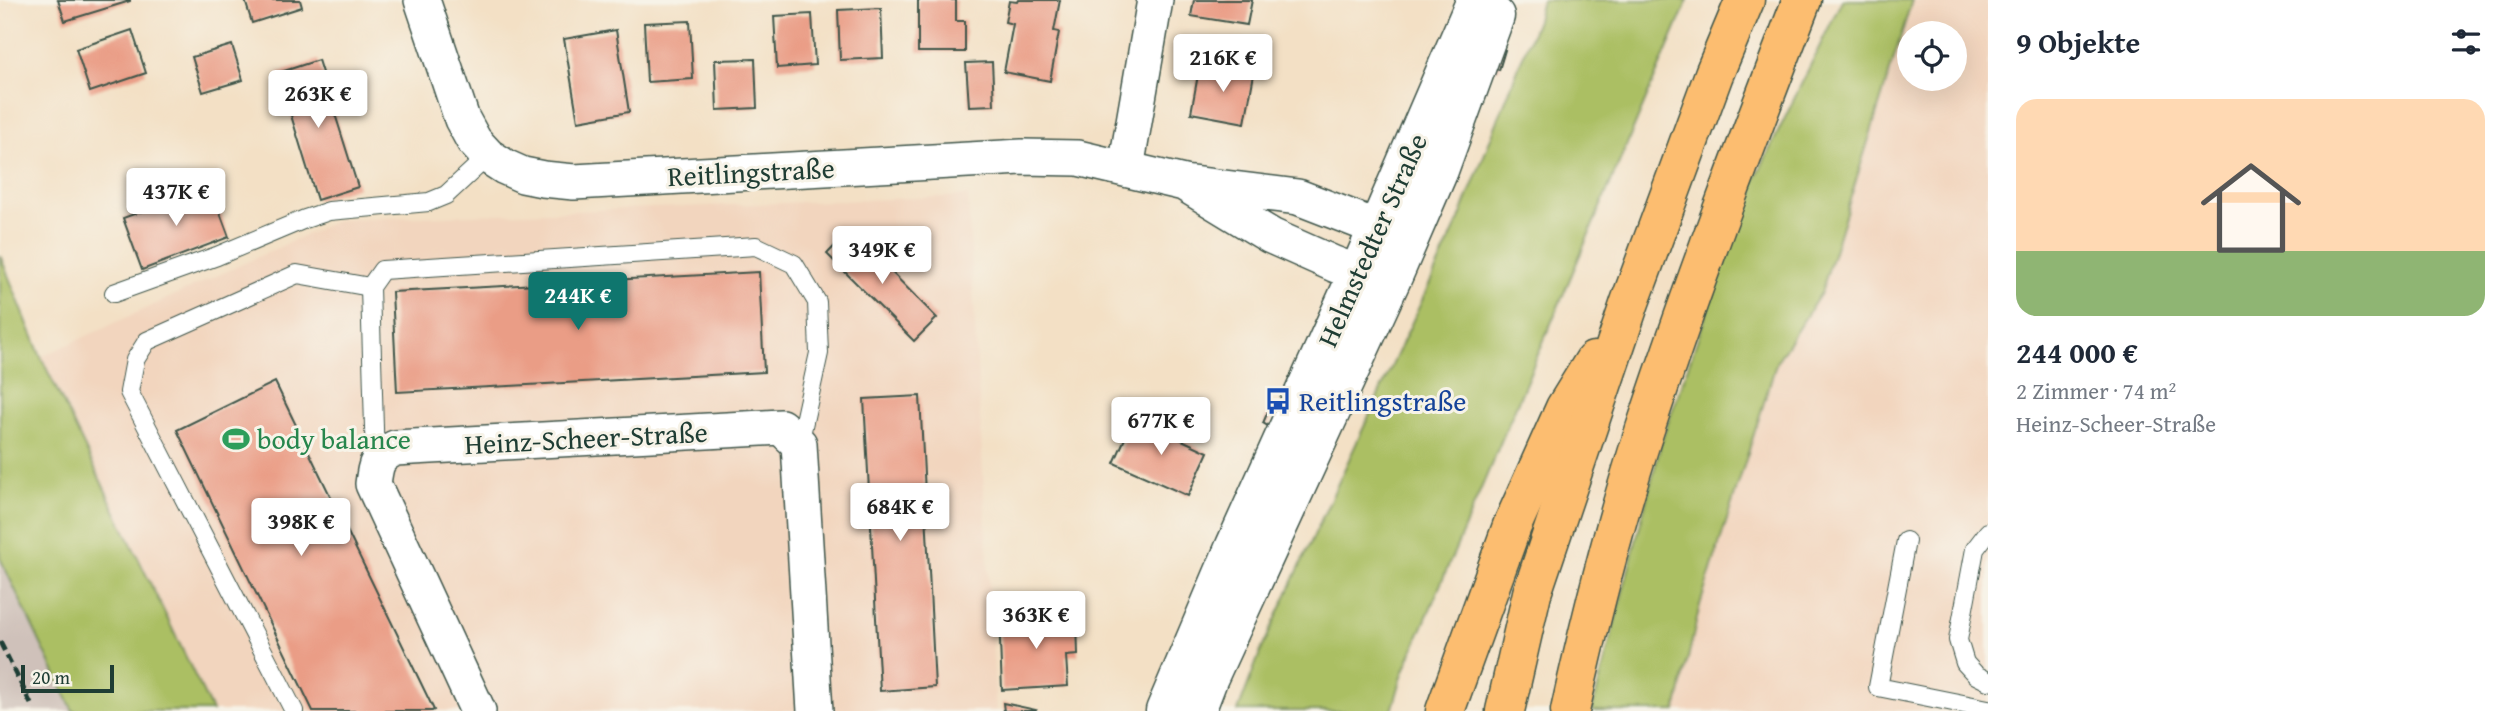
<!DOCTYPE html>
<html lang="de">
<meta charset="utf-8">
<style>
:root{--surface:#fff;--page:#f6f6f7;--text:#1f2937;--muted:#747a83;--accent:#0f766e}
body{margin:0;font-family:"Gentium Book Plus",serif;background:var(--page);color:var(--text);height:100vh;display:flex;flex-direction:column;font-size:26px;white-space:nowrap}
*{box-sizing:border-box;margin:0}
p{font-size:23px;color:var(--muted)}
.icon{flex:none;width:38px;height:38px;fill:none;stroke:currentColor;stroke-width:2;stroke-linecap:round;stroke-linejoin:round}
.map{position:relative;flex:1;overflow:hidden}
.details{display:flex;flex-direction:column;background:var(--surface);width:525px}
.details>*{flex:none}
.controls{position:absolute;left:1897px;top:21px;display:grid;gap:14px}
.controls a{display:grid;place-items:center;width:70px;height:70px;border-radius:50%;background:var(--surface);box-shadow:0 7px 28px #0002;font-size:35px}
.scale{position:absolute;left:21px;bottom:18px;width:93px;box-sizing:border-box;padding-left:7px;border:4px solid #1f3d34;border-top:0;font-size:19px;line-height:24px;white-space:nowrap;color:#1f3d34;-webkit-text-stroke:5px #f7f3e8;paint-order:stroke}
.price{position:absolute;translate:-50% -60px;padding:0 16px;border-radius:7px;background:#fff;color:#222;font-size:23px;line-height:46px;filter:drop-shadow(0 2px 4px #0008)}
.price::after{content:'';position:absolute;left:50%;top:42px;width:21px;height:16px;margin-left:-10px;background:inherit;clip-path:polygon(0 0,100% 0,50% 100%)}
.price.on{background:var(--accent);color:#fff}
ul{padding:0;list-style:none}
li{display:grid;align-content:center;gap:14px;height:371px;padding:0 28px}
li span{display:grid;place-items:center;height:217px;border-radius:21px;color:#555}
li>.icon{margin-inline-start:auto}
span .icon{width:126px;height:126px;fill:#fffc;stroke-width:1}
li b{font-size:30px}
h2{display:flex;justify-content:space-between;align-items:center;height:84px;padding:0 28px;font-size:30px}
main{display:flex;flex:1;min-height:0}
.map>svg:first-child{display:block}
.built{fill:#f2d5be;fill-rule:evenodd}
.industrial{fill:#cfc1ba}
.green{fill:#abbf63;stroke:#657e4c;stroke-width:2}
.building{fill:#ea9d86}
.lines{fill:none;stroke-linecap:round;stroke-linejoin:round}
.service-casing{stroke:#3f554a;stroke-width:20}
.minor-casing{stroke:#3f554a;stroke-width:38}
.tertiary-casing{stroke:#3f554a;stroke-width:41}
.motorway-casing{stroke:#3f554a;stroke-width:41}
.service{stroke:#fff;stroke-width:18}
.minor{stroke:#fff;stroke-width:35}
.tertiary{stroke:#fff;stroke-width:38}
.motorway{stroke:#fcbd6f;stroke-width:38}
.rail{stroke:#1f3d34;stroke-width:5;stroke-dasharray:10 5;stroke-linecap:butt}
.labels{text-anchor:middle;stroke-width:6;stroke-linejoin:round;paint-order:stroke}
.street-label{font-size:28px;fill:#1f3d34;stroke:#f7f3e8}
.transit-label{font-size:28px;fill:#164399;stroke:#f7f3e8;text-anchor:start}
.leisure-label{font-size:28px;fill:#27864d;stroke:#f7f3e8;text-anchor:start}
</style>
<main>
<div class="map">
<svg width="1988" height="711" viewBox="0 0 1988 711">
<rect width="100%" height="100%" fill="#f7f3e8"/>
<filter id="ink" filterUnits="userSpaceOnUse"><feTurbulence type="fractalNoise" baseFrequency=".0143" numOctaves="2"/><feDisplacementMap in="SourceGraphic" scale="14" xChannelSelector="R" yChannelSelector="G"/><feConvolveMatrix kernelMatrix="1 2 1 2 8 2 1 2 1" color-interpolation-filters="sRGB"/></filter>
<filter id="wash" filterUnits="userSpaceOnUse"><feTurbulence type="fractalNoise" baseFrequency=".00686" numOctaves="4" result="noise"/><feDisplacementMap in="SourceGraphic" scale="28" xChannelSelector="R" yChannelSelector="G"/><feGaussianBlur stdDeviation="1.57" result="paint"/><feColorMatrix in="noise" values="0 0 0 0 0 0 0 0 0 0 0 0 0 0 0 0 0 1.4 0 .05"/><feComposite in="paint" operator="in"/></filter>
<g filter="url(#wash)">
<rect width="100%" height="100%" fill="#f3e0c5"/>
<g class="built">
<path d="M1912 0H1988V711H1676L1700 605 1777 360 1821 293ZM1909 33H1955V79H1909Z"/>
<polygon points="968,196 996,711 212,711 41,357 338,220"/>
</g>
<polygon class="industrial" points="0,558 66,699 73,711 0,711"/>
<g class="green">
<polygon points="1542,0 1688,0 1403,673 1392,711 1238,711 1260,653 1458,222 1537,20"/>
<polygon points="1842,0 1912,0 1821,293 1777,361 1700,605 1676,711 1592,711 1662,440 1750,190"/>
<polygon points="0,255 41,357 212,711 73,711 0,558"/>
</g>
<g id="blocks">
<g class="building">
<polygon points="58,0 130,0 130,1 65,21"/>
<polygon points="245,0 300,0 302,7 252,23"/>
<polygon points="918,0 956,0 956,21 965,21 965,52 918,52"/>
<polygon points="1018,0 1060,0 1054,31 1059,32 1050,81 1004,72 1013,24 1005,22 1009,1 1017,2"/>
<polygon points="1194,0 1252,0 1247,25 1191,16"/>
<polygon points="881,8 883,58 840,60 838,10"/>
<polygon points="812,14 815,65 777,68 774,16"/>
<polygon points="690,21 693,79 647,82 644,23"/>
<polygon points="132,30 146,73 90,92 76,49"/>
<polygon points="616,30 629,112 578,121 564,39"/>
<polygon points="232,45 243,80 203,92 192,57"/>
<polygon points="1498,48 1505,50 1499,70 1492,68"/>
<polygon points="755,59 757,108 717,110 715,60"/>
<polygon points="318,60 358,187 317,200 278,73"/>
<polygon points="992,62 994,105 969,106 966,63"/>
<polygon points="1200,64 1254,74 1245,123 1191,113"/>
<polygon points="210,186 229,237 142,270 123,218"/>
<polygon points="850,230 937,318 914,341 827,254"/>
<polygon points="759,272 764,372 397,392 392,292"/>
<polygon points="275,382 434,710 432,711 313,711 177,430"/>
<polygon points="920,396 935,687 880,691 864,399"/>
<polygon points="1269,409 1275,411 1268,426 1263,423"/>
<polygon points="1134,418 1208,452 1188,496 1114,463"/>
<polygon points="1064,613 1064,623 1077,622 1078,655 1066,656 1068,686 1002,690 999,617"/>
<polygon points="1003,703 1036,710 1035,711 1004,711"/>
</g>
</g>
</g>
<g filter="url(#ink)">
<use href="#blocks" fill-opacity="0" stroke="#3f554a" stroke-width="2"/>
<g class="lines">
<defs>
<g id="service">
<polyline points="114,293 217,256 305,219 329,211 429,202 446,195 488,156"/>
<polyline points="375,463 370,287 382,270 756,246 794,264 817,302 819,353 799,444"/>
<polyline points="1988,532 1975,549 1958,640 1965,663 1976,675 1988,681"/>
<polyline points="1906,541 1878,687 1988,709"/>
<polyline points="294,711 129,392 135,360 147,341 297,274 370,287"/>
</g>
<g id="minor">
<polyline points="422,0 462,119 474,141 488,156 505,167 523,175 543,179 574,182 1022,157 1078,158 1184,183 1298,197 1378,228 1394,274 1358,273 1334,264 1271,236 1184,183"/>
<polyline points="1126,168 1155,0"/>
<path d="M478 711 373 484C376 463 376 458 395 448L781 427 799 444 815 711"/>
</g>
<g id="tertiary">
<polyline points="1165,711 1235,546 1364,260 1476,0"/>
<polyline points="1196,711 1209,677 1394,274 1439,170 1495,16"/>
</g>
<g id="motorway">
<polyline points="1445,711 1512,526 1565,408 1594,361"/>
<polyline points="1505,711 1532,593 1630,302 1714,74 1745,0"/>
<path d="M1570 711C1591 616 1615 521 1645 429 1693 284 1747 142 1802 0"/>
</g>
</defs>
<use href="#service" class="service-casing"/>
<use href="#minor" class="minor-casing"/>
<use href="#tertiary" class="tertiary-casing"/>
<use href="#motorway" class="motorway-casing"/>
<use href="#service" class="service"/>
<use href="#minor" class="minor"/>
<use href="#tertiary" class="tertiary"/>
<use href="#motorway" class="motorway"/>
<polyline class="rail" points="0,642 31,704"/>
</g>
</g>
<defs>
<symbol id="bus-bare" viewBox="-9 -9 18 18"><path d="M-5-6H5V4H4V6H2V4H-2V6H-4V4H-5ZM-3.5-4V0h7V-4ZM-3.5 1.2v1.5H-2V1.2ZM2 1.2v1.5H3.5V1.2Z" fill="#1a4fb4" stroke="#f7f3e8" stroke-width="2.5" paint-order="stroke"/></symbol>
<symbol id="stadium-bare" viewBox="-9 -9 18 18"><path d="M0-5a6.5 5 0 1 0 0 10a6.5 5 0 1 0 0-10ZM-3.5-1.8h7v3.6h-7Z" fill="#2e9e5b" stroke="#f7f3e8" stroke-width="2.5" paint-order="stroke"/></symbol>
</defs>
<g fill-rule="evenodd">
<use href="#bus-bare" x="1259" y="382" width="38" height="38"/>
<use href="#stadium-bare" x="217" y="420" width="38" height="38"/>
</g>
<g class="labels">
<g class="street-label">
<text transform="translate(751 172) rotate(-3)" y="10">Reitlingstraße</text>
<text transform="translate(1372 240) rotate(-66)" y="10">Helmstedter Straße</text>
<text transform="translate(586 438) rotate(-3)" y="10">Heinz-Scheer-Straße</text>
</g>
<g class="transit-label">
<text x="1299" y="411">Reitlingstraße</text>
</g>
<g class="leisure-label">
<text x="257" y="449">body balance</text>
</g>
</g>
</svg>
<div class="controls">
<a><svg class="icon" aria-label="locate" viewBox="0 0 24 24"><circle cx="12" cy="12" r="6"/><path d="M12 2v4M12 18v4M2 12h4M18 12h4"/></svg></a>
</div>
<div class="scale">20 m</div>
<b class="price" style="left:1223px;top:94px">216K €</b>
<b class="price" style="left:318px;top:130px">263K €</b>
<b class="price" style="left:176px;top:228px">437K €</b>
<b class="price" style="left:882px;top:286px">349K €</b>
<b class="price on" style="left:578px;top:332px">244K €</b>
<b class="price" style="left:1161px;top:457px">677K €</b>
<b class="price" style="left:900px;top:543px">684K €</b>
<b class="price" style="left:301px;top:558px">398K €</b>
<b class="price" style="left:1036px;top:651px">363K €</b>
</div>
<section class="details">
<h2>9 Objekte<svg class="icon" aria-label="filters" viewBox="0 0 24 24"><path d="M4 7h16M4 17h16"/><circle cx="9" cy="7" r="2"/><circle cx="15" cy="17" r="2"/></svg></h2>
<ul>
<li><span style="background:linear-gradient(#ffd9b3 70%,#8fb573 0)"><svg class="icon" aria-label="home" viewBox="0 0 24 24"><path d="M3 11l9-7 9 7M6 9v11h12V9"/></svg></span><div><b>244 000 €</b><p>2 Zimmer · 74 m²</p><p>Heinz-Scheer-Straße</p></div></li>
</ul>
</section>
</main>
